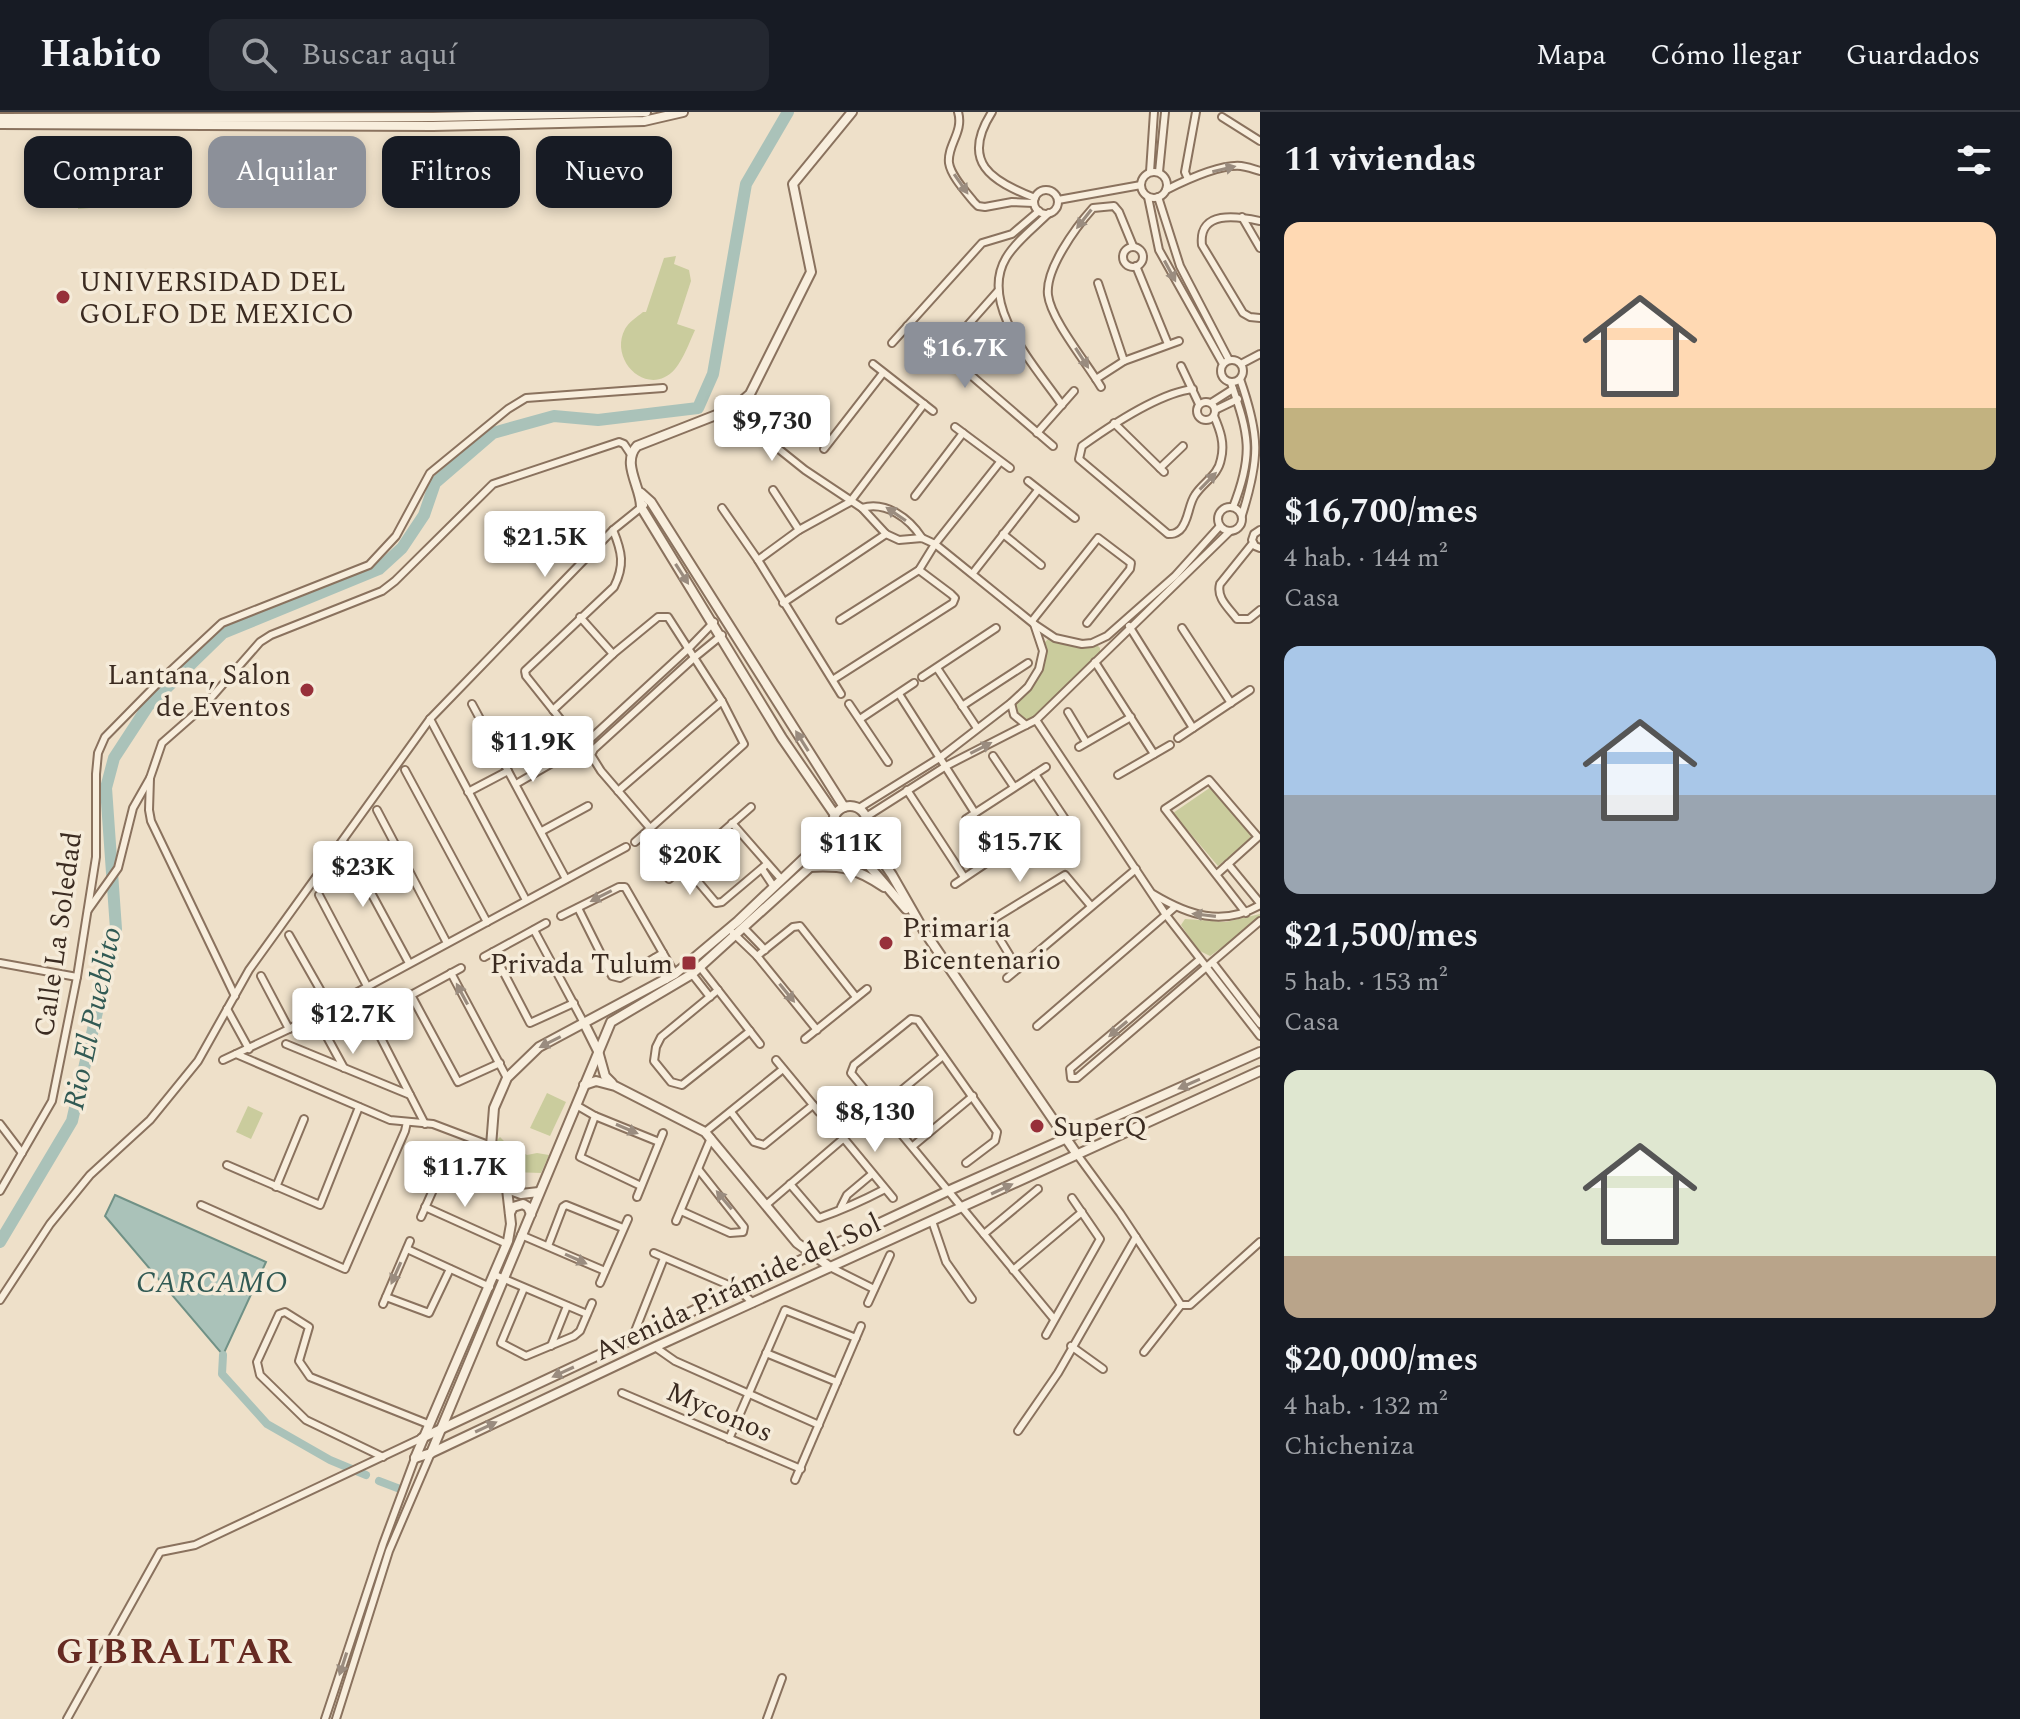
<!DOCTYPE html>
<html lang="es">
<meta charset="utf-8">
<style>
:root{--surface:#171b24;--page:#242831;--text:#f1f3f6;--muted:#9ea1a6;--line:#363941;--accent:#8c9099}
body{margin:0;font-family:Spectral,serif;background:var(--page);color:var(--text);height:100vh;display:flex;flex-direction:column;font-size:30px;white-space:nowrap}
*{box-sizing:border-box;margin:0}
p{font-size:26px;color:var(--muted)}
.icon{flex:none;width:44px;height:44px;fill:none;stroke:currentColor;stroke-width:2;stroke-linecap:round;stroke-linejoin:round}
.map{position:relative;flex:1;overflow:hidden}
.details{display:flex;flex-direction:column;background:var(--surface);width:760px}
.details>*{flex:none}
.top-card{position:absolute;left:24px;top:24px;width:760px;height:72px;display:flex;gap:16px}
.price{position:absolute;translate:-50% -68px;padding:0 18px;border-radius:8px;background:#fff;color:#222;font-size:26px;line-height:52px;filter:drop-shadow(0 2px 4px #0008)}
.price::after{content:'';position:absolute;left:50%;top:48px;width:24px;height:18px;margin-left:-12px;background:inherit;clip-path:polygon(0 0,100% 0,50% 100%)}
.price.selected{background:var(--accent);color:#fff}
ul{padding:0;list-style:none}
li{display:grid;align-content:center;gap:16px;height:424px;padding:0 24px}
li span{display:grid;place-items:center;height:248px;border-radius:16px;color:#555}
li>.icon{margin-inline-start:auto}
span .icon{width:144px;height:144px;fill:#fffc;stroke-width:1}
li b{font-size:34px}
h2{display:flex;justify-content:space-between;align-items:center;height:96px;padding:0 24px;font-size:34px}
.pill{padding:0 28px;border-radius:16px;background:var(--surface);box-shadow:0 4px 12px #0003;font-size:28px;line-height:72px}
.pill.selected{background:var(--accent);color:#fff}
header{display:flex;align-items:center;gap:48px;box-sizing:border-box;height:112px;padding:0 40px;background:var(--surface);border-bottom:2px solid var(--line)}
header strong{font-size:38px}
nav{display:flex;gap:44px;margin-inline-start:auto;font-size:28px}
.search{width:560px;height:72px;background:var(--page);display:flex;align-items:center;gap:20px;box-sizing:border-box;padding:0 28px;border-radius:16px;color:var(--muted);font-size:30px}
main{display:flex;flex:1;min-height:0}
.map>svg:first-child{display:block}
.green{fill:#cacc9d}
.water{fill:#aac2b9;stroke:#709186;stroke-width:2}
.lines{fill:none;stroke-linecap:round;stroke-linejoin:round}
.canal{stroke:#aac2b9;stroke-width:8}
.river{stroke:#aac2b9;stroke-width:12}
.minor-casing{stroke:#8a725e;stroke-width:10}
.tertiary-casing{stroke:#8a725e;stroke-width:12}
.minor{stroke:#f8eedd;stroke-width:6}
.tertiary{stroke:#f8eedd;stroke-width:8}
.oneway{fill:#9a8c7f}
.poi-dot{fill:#97303a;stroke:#f5ebd9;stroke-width:3}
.labels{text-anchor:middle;stroke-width:7;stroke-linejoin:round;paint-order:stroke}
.poi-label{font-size:28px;fill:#3b2b21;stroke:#f5ebd9;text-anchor:start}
.street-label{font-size:28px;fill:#3b2b21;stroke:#f5ebd9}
.water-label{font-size:30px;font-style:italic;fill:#315a54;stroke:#f5ebd9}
.district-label{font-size:36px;font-weight:bold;letter-spacing:2px;fill:#662a22;stroke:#f5ebd9}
</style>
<header>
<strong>Habito</strong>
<div class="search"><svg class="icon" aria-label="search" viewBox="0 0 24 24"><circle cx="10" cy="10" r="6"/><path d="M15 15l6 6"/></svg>Buscar aquí</div>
<nav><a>Mapa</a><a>Cómo llegar</a><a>Guardados</a></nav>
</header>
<main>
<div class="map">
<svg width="1260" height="1607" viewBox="0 0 1260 1607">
<rect width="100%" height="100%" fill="#eee0c9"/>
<g class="green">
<polygon points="102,27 103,95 78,97 76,28"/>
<path d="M676 144 674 152 689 158 691 169 677 212 695 218C689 231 684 246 675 257 649 287 608 249 625 217 629 210 637 205 643 200H646L664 146Z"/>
<polygon points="1049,526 1096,532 1100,536 1100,544 1036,608 1026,613 1020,610 1011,591 1039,557 1042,533"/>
<polygon points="1211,675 1253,725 1218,754 1173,701"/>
<polygon points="1260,802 1260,808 1210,844 1198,838 1181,813 1185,807 1226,810"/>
<polygon points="547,981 566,990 550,1024 530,1016"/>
<polygon points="248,994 263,1001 251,1027 236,1020"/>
<polygon points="500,1025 507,1032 527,1043 537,1041 549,1043 541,1061 511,1060 510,1055 503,1052 497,1028"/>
</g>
<polygon class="water" points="115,1083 266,1150 223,1243 105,1104"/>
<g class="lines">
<g class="canal">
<polyline points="223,1243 222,1262 267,1312 330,1348 366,1363"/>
<polyline points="379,1369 400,1377"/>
</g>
<polyline class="river" points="0,1130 72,1009 116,817 106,676 114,646 148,594 223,521 379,457 402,436 424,403 435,371 493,321 554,304 598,308 698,296 713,262 746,72 788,0"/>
<defs>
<g id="minor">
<path d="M958 0C964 20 947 33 949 51 951 64 966 80 974 90L978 94 985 95 1012 90 1034 91"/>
<path d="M992 0C960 50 991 69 1035 86"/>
<polyline points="1222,5 1260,29"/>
<circle cx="1154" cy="73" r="13"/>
<polyline points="1150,60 1154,0"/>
<polyline points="1159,60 1165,0"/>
<polyline points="1188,67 1185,60 1196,0"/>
<path d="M1166 78C1184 69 1220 52 1241 54 1247 55 1254 57 1260 59"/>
<circle cx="1046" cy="90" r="12"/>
<polyline points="1148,85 1159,138 1223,252"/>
<polyline points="1158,85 1180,154 1229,248"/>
<polyline points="1058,88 1141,73"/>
<path d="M1049 101C1035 115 1016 129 1006 146 978 193 1036 255 1062 293"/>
<polyline points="1242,105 1260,136"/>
<path d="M1260 109C1237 104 1198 98 1202 133L1243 201 1250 205 1260 206"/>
<circle cx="1133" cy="145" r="10"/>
<polyline points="1136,154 1168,232"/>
<polyline points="1098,171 1124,249"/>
<polyline points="907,214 944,240 1053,334"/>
<polyline points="892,231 982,131 1012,122 1039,99"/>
<polyline points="944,240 998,179"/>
<circle cx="1232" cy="259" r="11"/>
<polyline points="873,252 933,299"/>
<polyline points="1241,252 1260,242"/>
<polyline points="1181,254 1199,292"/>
<polyline points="1096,267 1124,249 1179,229"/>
<path d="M1240 267C1260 324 1260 346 1242 403"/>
<path d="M1231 271C1249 323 1254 342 1233 395"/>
<path d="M1101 275C1087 251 1051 208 1048 183 1045 157 1076 115 1093 96L1114 94 1119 100 1133 134"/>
<path d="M1193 277C1159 281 1110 314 1082 334L1079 347 1168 422C1173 422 1175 422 1180 418 1189 409 1188 393 1195 383 1204 369 1218 364 1221 347 1225 331 1220 318 1214 304"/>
<circle cx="1206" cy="299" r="9"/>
<polyline points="743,290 780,338 805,358 862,396 886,422 899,428 922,426 935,432 1034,512 1055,526 1082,532 1092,531 1107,524 1175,464 1220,414"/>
<polyline points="1211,291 1233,277"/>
<polyline points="1215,298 1238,287"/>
<polyline points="1114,311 1164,360"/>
<polyline points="955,315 1010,356"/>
<polyline points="1037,321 1074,279"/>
<polyline points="824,337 883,261"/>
<polyline points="1160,356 1183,334"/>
<polyline points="1028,369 1075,406"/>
<polyline points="773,378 799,418"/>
<polyline points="915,384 963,321"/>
<circle cx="1230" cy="407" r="12"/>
<polyline points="722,396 758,448 841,582"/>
<path d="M862 396C886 389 909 406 922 426"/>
<path d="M613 418C622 440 625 453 614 475L525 559 526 564 577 628 582 632 588 629 689 536 714 510"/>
<polyline points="1260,418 1254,422 1252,428 1255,434 1260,436"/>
<polyline points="1003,422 1041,453"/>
<path d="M1253 431 1220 472C1216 486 1229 496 1237 507H1249L1260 498"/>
<polyline points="758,448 799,418 850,390 924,292"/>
<polyline points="973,461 1038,378"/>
<polyline points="783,491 886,422"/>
<polyline points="580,505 613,542"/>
<polyline points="840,508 919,458 935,432 1000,350"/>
<polyline points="1032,509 1098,426 1131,451 1130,457 1087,511"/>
<polyline points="1129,514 1193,616"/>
<polyline points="1182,516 1231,591"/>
<polyline points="1095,550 1154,642"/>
<polyline points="937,556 977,616"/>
<polyline points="922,565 996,516"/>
<polyline points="834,567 953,491 955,486 951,482 919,458"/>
<polyline points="899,582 975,701"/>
<polyline points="1011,591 1014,603 1026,613"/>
<polyline points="472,592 566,767"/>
<polyline points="849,592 888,650"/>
<polyline points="962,594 1028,551"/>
<polyline points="553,598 613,542 658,505 668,505 722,589 744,632 635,730"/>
<polyline points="1068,600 1086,630"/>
<polyline points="430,607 526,788"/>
<polyline points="860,607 914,571"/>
<polyline points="1036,608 1166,803 1260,924"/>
<polyline points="1178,626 1250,578"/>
<polyline points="1079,635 1131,605"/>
<polyline points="993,644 1014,675"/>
<polyline points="405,658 487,810"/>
<polyline points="1035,662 1069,713"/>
<polyline points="1118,663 1170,633"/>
<polyline points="516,672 554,650"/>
<polyline points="907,678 964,765"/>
<polyline points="618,679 722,589"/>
<polyline points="468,680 508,659"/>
<polyline points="859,696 941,645 1011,591 1028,575 1039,557 1043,539 1034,512"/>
<polyline points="377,698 447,831"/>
<polyline points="866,705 946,654 1036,608 1230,419"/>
<polyline points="966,707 1046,655"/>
<polyline points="732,711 782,768"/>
<polyline points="650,716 601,659 591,643 594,637 695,545 722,523"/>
<polyline points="542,719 588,694"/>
<polyline points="343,729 409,851"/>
<polyline points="1228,752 1260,791"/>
<polyline points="684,753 716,791 722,790 767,752"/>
<polyline points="762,757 774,775"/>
<polyline points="1217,762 1258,725 1209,668 1165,697 1246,801"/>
<polyline points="669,767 751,695"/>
<polyline points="955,772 1037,717"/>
<path d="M1153 782C1188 803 1222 815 1260 793"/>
<polyline points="319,783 367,874"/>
<polyline points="578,796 612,864 620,866 663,841"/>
<polyline points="88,798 118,756 133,696 150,666"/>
<polyline points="561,804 619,775 625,775 675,862"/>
<polyline points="743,815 765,838"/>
<polyline points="534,818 585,913"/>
<polyline points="733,821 757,844 817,918"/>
<polyline points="289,823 330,895"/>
<polyline points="493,840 530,911 574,891"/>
<polyline points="757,844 793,815 800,814 856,885"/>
<polyline points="484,845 546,811"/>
<polyline points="655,846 666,868"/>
<polyline points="1199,848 1070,957 1071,966 1077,966 1260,809"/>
<polyline points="0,851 77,865"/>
<polyline points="1213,851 1260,912"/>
<polyline points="700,855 760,932"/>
<polyline points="1018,857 993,816 991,811 995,806 1065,763 1091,794"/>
<polyline points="451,861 507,966"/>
<polyline points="692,862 710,885"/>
<polyline points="261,864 289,917"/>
<polyline points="1007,866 1136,757"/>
<polyline points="718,878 661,925 656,935 654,949 671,970 682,973 750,919"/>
<polyline points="411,883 458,970 500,951"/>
<polyline points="235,884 151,709 149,698 150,666 162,631 203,595 260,530 271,523 382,479 395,469 493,372 619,330 624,332 630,341"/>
<polyline points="402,888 461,856"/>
<polyline points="363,891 425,1012"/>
<polyline points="227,897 249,937"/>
<polyline points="321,914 344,956"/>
<polyline points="1037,914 1175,795"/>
<polyline points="805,927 867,877"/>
<polyline points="286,932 410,983"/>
<polyline points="236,942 390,1008 433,1012 491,1034"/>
<polyline points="223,948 289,917 626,735"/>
<polyline points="776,948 819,1000"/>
<polyline points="576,993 595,1004 659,1030"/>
<polyline points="880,996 943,944"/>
<polyline points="731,1000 754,1030 764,1033 813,993"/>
<polyline points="595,1004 580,1045 641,1074"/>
<polyline points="0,1012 22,1041"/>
<polyline points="836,1017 893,1086"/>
<polyline points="705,1020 783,957"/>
<polyline points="913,1034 973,984"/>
<polyline points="1076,1041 1120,1101 1181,1193"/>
<polyline points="966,1051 995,1029 997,1020 918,908 911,907 854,953 851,961 1054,1207"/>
<polyline points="227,1053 320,1093 359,995"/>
<polyline points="444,1053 477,1067"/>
<path d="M790 1072 819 1106C842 1098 864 1088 885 1077"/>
<polyline points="276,1075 304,1007"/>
<polyline points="0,1079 52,989 77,865 96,745 96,662 98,641 105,625 163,566 222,511 369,453 396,424 430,361 508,297 526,286 663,276"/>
<polyline points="637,1085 663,1021"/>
<polyline points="201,1093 345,1157 405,1019 407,1010"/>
<polyline points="766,1093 844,1026"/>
<polyline points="425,1095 507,1132"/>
<polyline points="841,1095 847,1083 872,1062"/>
<polyline points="681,1099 730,1121 743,1120 744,1115 699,1058"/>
<polyline points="421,1105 449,1042"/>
<polyline points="676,1109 711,1026"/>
<polyline points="932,1109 946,1150 972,1187"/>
<polyline points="984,1122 1038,1077"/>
<polyline points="521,1123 605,1159"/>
<polyline points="548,1134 563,1095 566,1093 623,1116"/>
<polyline points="407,1137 490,1175"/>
<polyline points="654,1141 738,1177 753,1191"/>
<polyline points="830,1155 874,1177"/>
<polyline points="1013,1158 1082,1100"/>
<polyline points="495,1163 587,1202"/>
<polyline points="600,1171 628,1107"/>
<polyline points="524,1176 501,1231 526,1244 574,1224 580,1219 592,1191"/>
<polyline points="386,1185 429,1201 450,1157"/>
<polyline points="0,1188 50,1112 90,1063 150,1008 198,949 249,858 430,607 613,418 644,393"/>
<polyline points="868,1191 890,1143"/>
<polyline points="383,1192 410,1129"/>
<polyline points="1181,1193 1190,1193 1260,1130"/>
<polyline points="1046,1223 1100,1127 1072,1086"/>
<polyline points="631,1229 664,1146"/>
<polyline points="551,1234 567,1194"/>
<polyline points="1071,1234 1103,1257"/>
<polyline points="655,1235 675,1249 819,1313"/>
<polyline points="1144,1240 1181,1193"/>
<polyline points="766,1241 837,1270"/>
<polyline points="622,1281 801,1357"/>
<polyline points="1018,1319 1058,1261 1136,1125"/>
<polyline points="729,1327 785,1198 856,1226"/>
<polyline points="383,1345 306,1308 260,1263 257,1250 279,1202 285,1200 309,1215 299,1249 310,1265 428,1312"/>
<polyline points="795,1368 861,1214"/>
<polyline points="67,1607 160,1440 195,1433 422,1326"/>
<polyline points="325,1607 383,1432 415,1346"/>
<polyline points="336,1607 389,1439 431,1341"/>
<polyline points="767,1607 782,1566"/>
</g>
<g id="tertiary">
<polyline points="1,6 433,5 646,0"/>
<polyline points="0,12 433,14 644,9 683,0"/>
<polyline points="641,381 651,390 844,695"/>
<circle cx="850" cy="711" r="17"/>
<path d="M835 703 782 626 641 395C641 375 621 351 637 334L734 296 750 282 811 160 793 72 852 0"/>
<polyline points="864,722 892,763 924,819 1076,1041"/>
<polyline points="847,728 906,797"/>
<path d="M809 755C842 753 856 756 884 775"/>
<polyline points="585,913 598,939 605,964 612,971"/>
<polyline points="584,973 596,969 615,974 705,1020 797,1131 830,1155"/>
<polyline points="507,1077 521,1082 539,1080"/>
<polyline points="510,1101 513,1095 523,1092 528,1095 531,1102"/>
<polyline points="422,1326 950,1078 1260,940"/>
<polyline points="431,1341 611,910 692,862 842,726"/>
<polyline points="415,1346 431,1341 655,1235 1260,959"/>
<polyline points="415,1346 508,1129 511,1112 507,1077 498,1061 491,1034 494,996 507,966 539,935 675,862 738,809 835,717"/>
</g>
</defs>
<use href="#minor" class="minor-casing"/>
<use href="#tertiary" class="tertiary-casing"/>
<use href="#minor" class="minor"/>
<use href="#tertiary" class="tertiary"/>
</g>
<defs><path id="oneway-solid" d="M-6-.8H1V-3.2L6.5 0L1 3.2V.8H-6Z" transform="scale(2)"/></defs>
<g class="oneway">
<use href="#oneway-solid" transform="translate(1224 57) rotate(-13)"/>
<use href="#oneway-solid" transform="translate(961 72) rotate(55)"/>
<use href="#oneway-solid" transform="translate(1084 107) rotate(128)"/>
<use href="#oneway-solid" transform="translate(1170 159) rotate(62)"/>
<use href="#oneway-solid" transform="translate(1082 246) rotate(57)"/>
<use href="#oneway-solid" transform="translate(1208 369) rotate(-46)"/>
<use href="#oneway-solid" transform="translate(896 402) rotate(-146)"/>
<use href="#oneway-solid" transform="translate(682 462) rotate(57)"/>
<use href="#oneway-solid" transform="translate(802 629) rotate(-122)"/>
<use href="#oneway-solid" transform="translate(981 636) rotate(-27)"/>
<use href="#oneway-solid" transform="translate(601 784) rotate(153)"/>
<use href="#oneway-solid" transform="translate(1204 803) rotate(-173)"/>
<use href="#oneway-solid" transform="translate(787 881) rotate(51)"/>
<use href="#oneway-solid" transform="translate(462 882) rotate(-118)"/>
<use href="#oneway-solid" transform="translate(1118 917) rotate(140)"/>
<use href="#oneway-solid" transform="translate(550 930) rotate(153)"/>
<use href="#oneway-solid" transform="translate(1189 972) rotate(156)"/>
<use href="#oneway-solid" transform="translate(627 1017) rotate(23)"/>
<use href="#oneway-solid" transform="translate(1002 1077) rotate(-25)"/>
<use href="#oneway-solid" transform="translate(724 1088) rotate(-130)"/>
<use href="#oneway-solid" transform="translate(576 1147) rotate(24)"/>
<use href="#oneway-solid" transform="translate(396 1161) rotate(114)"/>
<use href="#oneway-solid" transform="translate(563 1260) rotate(155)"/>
<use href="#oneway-solid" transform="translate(486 1315) rotate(-25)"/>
<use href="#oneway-solid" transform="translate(343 1552) rotate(108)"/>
</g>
<g class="poi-dot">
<circle cx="63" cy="185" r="8"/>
<circle cx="307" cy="578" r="8"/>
<circle cx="886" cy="831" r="8"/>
<rect x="681" y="843" width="16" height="16" rx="4"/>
<circle cx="1037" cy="1014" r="8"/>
</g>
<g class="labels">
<g class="poi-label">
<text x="79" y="179">UNIVERSIDAD DEL<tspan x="79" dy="32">GOLFO DE MEXICO</tspan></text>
<text x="291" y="572" text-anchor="end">Lantana, Salon<tspan x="291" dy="32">de Eventos</tspan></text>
<text x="902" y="825">Primaria<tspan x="902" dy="32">Bicentenario</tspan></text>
<text x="673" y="861" text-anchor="end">Privada Tulum</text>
<text x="1053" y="1024">SuperQ</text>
</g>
<g class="street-label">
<text transform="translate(57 822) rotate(-82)" y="10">Calle La Soledad</text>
<text transform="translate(737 1174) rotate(-25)" y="10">Avenida Pirámide del Sol</text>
<text transform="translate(720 1299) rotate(23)" y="10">Myconos</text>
</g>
<g class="water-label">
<text transform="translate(92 906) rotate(-78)" y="10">Rio El Pueblito</text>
<text x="212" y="1180">CARCAMO</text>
</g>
<g class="district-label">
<text x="175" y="1551">GIBRALTAR</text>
</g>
</g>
</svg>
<b class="price selected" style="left:965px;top:278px">$16.7K</b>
<b class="price" style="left:772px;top:351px">$9,730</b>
<b class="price" style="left:545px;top:467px">$21.5K</b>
<b class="price" style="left:533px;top:672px">$11.9K</b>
<b class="price" style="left:1020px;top:772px">$15.7K</b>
<b class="price" style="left:851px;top:773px">$11K</b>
<b class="price" style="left:690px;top:785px">$20K</b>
<b class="price" style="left:363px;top:797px">$23K</b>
<b class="price" style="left:353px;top:944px">$12.7K</b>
<b class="price" style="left:875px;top:1042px">$8,130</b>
<b class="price" style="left:465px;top:1097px">$11.7K</b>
<div class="top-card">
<a class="pill">Comprar</a>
<a class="pill selected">Alquilar</a>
<a class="pill">Filtros</a>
<a class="pill">Nuevo</a>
</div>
</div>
<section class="details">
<h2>11 viviendas<svg class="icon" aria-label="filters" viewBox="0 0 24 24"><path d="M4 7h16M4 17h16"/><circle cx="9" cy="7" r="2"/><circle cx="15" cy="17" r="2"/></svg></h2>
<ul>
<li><span style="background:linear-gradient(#ffd9b3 75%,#c2b280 0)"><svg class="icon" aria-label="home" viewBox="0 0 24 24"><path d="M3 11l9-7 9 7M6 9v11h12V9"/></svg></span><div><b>$16,700/mes</b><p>4 hab. · 144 m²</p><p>Casa</p></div></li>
<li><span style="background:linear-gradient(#a9c7e8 60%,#9aa5b1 0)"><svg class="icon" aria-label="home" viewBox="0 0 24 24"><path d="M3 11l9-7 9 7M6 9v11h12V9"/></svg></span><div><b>$21,500/mes</b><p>5 hab. · 153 m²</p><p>Casa</p></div></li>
<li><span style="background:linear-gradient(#dfe7d0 75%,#b9a48a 0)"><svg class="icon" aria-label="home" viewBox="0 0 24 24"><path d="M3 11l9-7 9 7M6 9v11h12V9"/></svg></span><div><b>$20,000/mes</b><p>4 hab. · 132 m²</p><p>Chicheniza</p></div></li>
</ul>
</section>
</main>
